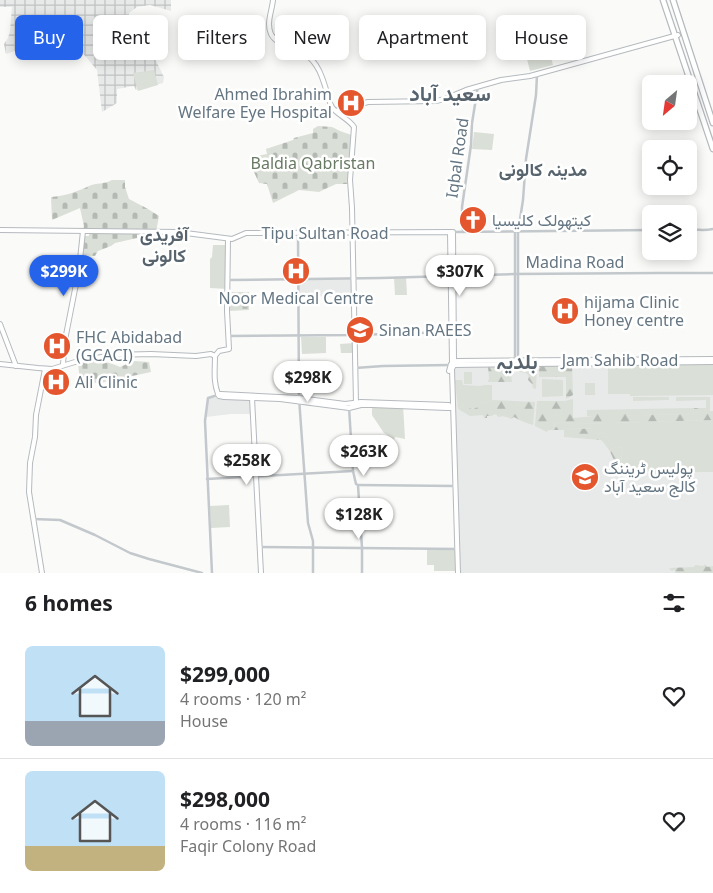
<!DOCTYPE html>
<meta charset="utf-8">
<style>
:root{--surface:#fff;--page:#f6f6f6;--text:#202124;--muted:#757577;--line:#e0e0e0;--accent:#2563eb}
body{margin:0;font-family:"Noto Sans",Vazirmatn,sans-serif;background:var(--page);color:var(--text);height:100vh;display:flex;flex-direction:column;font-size:19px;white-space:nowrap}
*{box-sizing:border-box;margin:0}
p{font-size:16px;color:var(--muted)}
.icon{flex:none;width:28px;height:28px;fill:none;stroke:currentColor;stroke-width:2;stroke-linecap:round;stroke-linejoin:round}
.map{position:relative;height:573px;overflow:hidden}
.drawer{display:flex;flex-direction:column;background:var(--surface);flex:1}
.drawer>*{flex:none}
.banner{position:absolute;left:15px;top:15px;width:684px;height:45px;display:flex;gap:10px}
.needle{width:32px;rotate:209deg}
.buttons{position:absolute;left:642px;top:75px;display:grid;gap:10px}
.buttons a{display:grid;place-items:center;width:55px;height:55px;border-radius:8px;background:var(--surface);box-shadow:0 2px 12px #0003;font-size:25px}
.price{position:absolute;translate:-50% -42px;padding:0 11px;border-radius:18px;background:#fff;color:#222;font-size:16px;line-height:32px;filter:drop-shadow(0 1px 2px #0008)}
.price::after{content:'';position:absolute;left:50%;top:30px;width:15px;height:11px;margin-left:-8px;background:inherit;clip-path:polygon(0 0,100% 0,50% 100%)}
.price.active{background:var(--accent);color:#fff}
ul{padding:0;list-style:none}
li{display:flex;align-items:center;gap:15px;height:125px;padding:0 25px}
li+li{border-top:1px solid var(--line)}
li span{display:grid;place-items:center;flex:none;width:140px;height:100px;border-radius:8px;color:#555}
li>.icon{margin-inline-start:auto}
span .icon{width:60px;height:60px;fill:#fffc;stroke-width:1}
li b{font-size:21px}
h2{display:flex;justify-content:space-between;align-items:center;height:60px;padding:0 25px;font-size:21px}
.chip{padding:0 18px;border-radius:8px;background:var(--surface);box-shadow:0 2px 12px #0003;font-size:18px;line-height:45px}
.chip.active{background:var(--accent);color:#fff}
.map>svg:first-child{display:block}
.built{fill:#e8e9e9}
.industrial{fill:url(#industrial-grid)}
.green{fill:#dadfd7}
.forest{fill:url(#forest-firs)}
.cemetery{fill:url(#cemetery-stones)}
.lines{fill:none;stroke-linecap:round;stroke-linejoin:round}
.major-casing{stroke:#b5babe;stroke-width:6}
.highway-casing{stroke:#b4b9bd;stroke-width:7}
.minor{stroke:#c3c8cc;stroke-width:2.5}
.major{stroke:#fff;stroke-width:4}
.highway{stroke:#fff;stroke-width:4.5}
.labels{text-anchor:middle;stroke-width:5;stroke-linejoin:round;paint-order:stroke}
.poi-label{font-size:16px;fill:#657683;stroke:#fff;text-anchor:start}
.street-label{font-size:16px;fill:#657683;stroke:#fff}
.park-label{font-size:16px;fill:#687a64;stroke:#fff}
.neighbourhood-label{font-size:18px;font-weight:bold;fill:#57646e;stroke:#fff}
.district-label{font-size:21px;font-weight:bold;fill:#57646e;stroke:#fff}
</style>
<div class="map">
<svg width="713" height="573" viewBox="0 0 713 573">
<defs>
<pattern id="industrial-grid" width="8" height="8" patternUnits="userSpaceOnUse" patternTransform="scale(1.25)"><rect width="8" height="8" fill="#e8e9e9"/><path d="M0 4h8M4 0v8" fill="none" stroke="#c0c1c2"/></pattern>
<pattern id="forest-firs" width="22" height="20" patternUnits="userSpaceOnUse" patternTransform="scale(1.25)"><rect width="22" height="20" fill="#dadfd7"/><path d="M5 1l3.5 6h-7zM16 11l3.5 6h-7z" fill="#b4b9b4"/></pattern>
<pattern id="cemetery-stones" width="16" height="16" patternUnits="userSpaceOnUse" patternTransform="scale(1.25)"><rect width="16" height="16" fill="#dadfd7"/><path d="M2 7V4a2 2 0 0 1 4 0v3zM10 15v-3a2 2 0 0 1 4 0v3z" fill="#b4b9b4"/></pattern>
</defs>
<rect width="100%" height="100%" fill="#fafaf8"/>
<g class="built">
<polygon points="354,278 353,296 298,297 298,279"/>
<polygon points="713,364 713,573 460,573 454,367 455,366"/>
<polygon points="221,397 252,398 253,414 231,414 206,417 208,398"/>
</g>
<polygon class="industrial" points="0,0 171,0 171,11 150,5 137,7 129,13 130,38 136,52 145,53 151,51 164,77 163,83 136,90 134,86 117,89 117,103 102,112 97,70 76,45 61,45 56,31 24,37 26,47 6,54 4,44 8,38 10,31 12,7 0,7"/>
<g class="green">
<polygon points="548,45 553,65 530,71 525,51"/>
<polygon points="154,70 158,85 138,91 133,73"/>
<polygon points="474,132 494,134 492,150 472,149"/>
<polygon points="213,245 227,245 228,289 210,288 210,259 212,257"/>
<polygon points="394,277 406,277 407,295 395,295"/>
<polygon points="301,337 326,337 326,353 302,354"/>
<polygon points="354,343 354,353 341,353 340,344"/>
<polygon points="713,364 713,395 630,396 630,394 608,394 608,365"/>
<rect x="464" y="372" width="8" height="12"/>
<polygon points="542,379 563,380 563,396 542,397"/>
<path d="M455 380H462L463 385 480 386 485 385H492V400L482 403C477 411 469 408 462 406L458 409Z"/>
<rect x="585" y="383" width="10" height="12"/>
<polygon points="633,397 669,397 669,400 633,401"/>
<polygon points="676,397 710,397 710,411 706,411 706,400 676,401"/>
<polygon points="372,405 403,405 405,439 395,437 394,440 384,433 372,415"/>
<polygon points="694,408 693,414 641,415 640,413 596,413 596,416 587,416 587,410"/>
<path d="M713 420V472H636L635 469 627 470 628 472H620L621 471 617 468 616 467 621 466 622 448 613 446 605 434 597 433 594 429C580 428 565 430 552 427L559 422 573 424Z"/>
<polygon points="229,505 230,527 211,528 210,506"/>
<polygon points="427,549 458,549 458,571 434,571 434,565 427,565"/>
</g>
<g class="forest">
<polygon points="572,365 573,395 566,399 566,377 539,377 539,366 555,366 555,367 556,366"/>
<polygon points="488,366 509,366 510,367 512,382 488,382 488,380 489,380"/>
<polygon points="512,366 537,366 536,389 533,388 532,384 528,380 529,376 526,373 515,371 512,368"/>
<path d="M573 399V418L595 416 596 413H641V415L693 414 694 408H706V411H713V420L573 424 559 422 553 426C562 430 583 428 594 429L597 433 605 434 613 446 622 448 621 466 616 467C613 456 609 448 601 440L564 437V430H548L547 432 535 426 537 401H565Z"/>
<path d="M492 400 535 402 533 425C526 423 521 421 514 417L511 419 507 417H505L504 416 498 417 496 414 491 416H487V418H484L483 415 470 416 458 409 462 406 467 407V405H468L469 408 473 409 478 407V404L480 405 482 403Z"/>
<polygon points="705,564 707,567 713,566 713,573 675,573 675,570 671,571 669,568 694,567 695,565 703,566"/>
</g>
<g class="cemetery">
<polygon points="318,126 332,127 340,131 354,136 349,184 336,184 319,192 299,190 273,203 267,184 259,183 254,172 251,157 267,154 266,149 293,140 294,138 313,133 313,129"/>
<path d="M112 180H125V187L129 199 148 209 159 216 156 232 137 233V238L115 243 111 246 98 251 95 256 80 255 82 236H89V231H83L84 226 80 208 52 220 51 197C64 196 77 192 89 186 96 183 105 184 112 180Z"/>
<polygon points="228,292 249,292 249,310 228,311"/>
<polygon points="94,361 110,363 120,367 134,361 149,362 151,372 99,383 80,382 78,363"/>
</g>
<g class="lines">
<defs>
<g id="major">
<path d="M273 0C272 11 266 23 271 34 277 46 294 46 304 53 319 63 323 79 328 96 329 99 330 104 332 107 336 114 349 119 354 127L350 180 352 208 356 403"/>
<polyline points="336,111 368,102 437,101 447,98 466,90 501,80 530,76 678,35"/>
<polyline points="0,230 178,232 232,239 246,233 453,232 454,361"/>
<polyline points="450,232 452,362"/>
<polyline points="0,324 16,366"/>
<polyline points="215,356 219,351 229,349 227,311 228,239"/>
<path d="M0 364 38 368 52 369 75 362 112 355 151 354 196 356 211 354 215 356C215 370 213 381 218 394"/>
<polyline points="63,364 65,340 79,269 83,231"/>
<polyline points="449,371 451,364 457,361 713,359"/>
<polyline points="252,398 261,573"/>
<polyline points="449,405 361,402 345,404 299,398 221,394 218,394 219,396 224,397 280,399 349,408 361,405 372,405 447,408 451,408 453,405"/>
<polyline points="42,573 29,492 30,463 35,437 36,415 45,369"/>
<polyline points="458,573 452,369 454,365 713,362"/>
</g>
<g id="highway">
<polyline points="663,0 713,149"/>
<polyline points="673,0 713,123"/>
</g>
</defs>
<use href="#major" class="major-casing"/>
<use href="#highway" class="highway-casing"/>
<g class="minor">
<path d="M689 230C698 229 703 231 713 229"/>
<polyline points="453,232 651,230"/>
<polyline points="463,232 462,207 471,145 472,123 478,86"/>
<polyline points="515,232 515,360"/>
<polyline points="298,233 299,398 308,523 313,541 313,573"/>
<polyline points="228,280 381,278 515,274 657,273 713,273"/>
<polyline points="229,336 354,335 452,332"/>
<polyline points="518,360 518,232 523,200 526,159 536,95 537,75"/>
<polyline points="355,368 383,366 450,365"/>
<polyline points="349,407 353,471 356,484 358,485 362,548 362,573"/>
<polyline points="207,479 353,471"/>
<polyline points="358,485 455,486"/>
<polyline points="33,519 60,520 95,535 130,553 149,559 202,573"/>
<polyline points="260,547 458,549"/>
<polyline points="212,573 205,421 208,398 218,395"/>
</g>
<use href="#major" class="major"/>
<use href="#highway" class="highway"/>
</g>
<defs>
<symbol id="hospital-disc" viewBox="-11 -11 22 22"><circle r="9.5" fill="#e4572e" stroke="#fff"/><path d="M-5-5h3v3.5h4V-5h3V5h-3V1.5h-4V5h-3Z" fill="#fff"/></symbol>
<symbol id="church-disc" viewBox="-11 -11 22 22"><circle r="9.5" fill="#e4572e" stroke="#fff"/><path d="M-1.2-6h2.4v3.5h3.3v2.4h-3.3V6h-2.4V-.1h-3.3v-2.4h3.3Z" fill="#fff"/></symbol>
<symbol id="university-disc" viewBox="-11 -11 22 22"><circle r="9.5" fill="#e4572e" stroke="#fff"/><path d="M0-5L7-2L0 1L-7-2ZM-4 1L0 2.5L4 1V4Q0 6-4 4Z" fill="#fff"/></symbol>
</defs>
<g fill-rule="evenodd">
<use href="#hospital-disc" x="335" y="87" width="32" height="32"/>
<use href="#church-disc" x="457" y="204" width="32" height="32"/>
<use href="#hospital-disc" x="280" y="255" width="32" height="32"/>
<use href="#hospital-disc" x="549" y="295" width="32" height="32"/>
<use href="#university-disc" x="344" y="314" width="32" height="32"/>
<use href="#hospital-disc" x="41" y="330" width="32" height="32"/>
<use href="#hospital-disc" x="40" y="366" width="32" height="32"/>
<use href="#university-disc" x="569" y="461" width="32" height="32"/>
</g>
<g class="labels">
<g class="poi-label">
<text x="332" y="100" text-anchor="end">Ahmed Ibrahim<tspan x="332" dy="18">Welfare Eye Hospital</tspan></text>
<text x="492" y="226">کیتھولک کلیسیا</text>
<text x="296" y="304" text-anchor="middle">Noor Medical Centre</text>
<text x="584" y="308">hijama Clinic<tspan x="584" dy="18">Honey centre</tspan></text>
<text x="379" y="336">Sinan RAEES</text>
<text x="76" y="343">FHC Abidabad<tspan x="76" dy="18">(GCACI)</tspan></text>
<text x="75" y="388">Ali Clinic</text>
<text x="604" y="474">پولیس ٹریننگ<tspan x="604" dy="18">کالج سعید آباد</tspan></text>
</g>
<g class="street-label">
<text transform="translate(457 158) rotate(-82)" y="6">Iqbal Road</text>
<text x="325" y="239">Tipu Sultan Road</text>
<text x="575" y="268">Madina Road</text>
<text x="620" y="366">Jam Sahib Road</text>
</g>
<g class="park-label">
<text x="313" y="169">Baldia Qabristan</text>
</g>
<g class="neighbourhood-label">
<text x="543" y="176">مدینہ کالونی</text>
<text x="164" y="241">آفریدی<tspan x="164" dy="21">کالونی</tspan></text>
</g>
<g class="district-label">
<text x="450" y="101">سعید آباد</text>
<text x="517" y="369">بلدیہ</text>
</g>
</g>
</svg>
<div class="buttons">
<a><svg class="needle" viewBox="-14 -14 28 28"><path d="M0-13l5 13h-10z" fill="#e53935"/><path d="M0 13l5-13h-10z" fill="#757577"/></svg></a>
<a><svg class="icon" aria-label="locate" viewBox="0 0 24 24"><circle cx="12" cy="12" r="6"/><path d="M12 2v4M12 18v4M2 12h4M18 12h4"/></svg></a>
<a><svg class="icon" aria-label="layers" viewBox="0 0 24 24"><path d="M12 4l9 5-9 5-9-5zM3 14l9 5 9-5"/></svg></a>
</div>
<b class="price active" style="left:64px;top:297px">$299K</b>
<b class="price" style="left:460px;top:297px">$307K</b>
<b class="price" style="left:308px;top:403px">$298K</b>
<b class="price" style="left:364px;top:477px">$263K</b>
<b class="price" style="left:247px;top:486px">$258K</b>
<b class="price" style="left:359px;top:540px">$128K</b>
<div class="banner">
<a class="chip active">Buy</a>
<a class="chip">Rent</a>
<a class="chip">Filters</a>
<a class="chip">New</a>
<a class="chip">Apartment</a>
<a class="chip">House</a>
</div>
</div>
<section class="drawer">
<h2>6 homes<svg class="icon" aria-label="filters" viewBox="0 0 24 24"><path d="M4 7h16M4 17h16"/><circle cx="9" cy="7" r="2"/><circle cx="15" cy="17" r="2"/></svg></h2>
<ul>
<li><span style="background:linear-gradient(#bfe0f5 75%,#9aa5b1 0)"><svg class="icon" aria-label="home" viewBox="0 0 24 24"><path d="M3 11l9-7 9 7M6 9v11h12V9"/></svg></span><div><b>$299,000</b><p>4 rooms · 120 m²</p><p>House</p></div><svg class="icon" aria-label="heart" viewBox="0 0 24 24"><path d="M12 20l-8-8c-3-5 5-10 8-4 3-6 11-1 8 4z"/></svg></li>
<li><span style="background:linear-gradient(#bfe0f5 75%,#c2b280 0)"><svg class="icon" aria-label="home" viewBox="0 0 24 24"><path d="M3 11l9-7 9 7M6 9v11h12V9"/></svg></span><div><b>$298,000</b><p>4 rooms · 116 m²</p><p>Faqir Colony Road</p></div><svg class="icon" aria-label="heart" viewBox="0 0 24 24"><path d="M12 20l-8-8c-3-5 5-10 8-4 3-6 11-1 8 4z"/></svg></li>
</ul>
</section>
